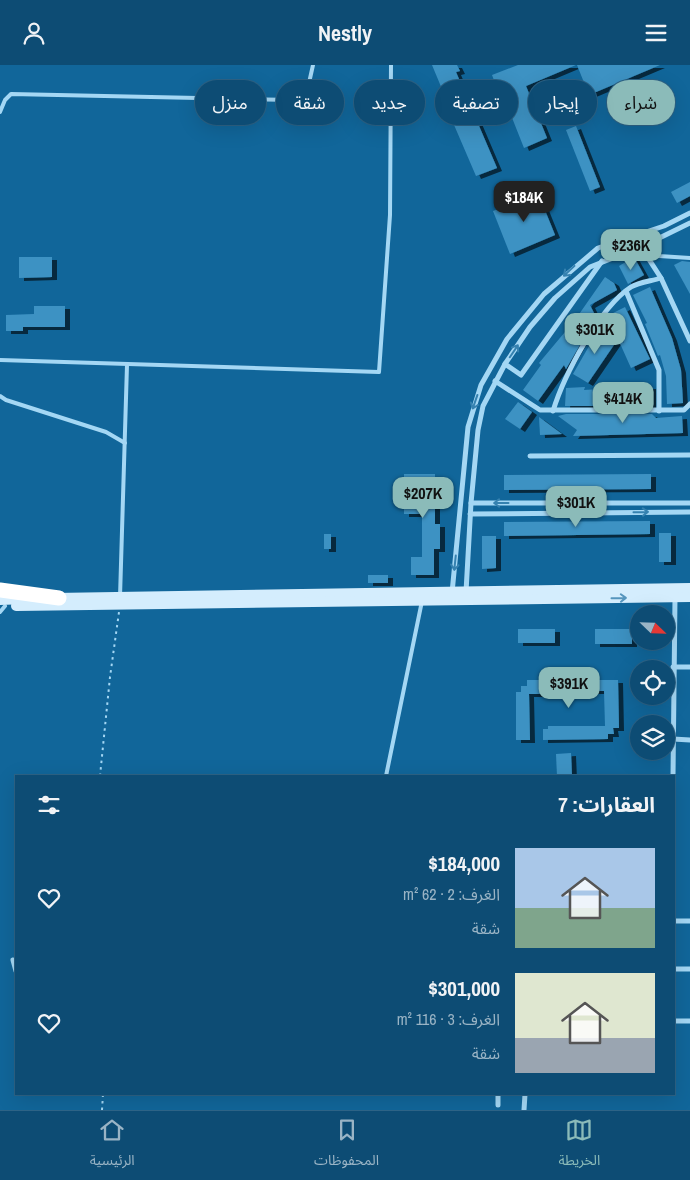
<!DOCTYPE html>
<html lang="ar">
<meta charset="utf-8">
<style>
:root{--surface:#0d4c74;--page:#1b567c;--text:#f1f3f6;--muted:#9ab4c5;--line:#2d6386;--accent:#8bbbb9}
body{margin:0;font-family:"Archivo Narrow","Noto Sans Arabic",sans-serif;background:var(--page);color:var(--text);direction:rtl;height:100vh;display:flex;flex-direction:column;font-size:19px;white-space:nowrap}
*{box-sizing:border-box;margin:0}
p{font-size:16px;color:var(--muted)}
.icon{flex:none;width:28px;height:28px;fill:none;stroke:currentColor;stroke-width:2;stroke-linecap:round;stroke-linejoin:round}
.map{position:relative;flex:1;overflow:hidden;direction:ltr}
.details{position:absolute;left:15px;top:710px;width:660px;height:320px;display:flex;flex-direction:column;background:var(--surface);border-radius:0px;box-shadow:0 5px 20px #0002,0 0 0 1px var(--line);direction:rtl}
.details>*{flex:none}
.banner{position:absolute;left:15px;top:15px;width:660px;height:45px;direction:rtl;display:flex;gap:10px}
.needle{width:32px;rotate:113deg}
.fabs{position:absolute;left:630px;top:540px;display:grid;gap:10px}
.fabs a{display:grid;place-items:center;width:45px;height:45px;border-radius:50%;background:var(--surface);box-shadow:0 5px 20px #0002,0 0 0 1px var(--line);font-size:25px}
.price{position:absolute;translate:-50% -42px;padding:0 11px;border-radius:10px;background:var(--accent);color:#111;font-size:16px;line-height:32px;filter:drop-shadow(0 1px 2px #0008)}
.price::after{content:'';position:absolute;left:50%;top:30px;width:15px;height:11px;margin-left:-8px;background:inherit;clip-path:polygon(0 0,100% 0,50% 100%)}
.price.selected{background:#222;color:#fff}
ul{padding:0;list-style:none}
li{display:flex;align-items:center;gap:15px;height:125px;padding:0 20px}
li span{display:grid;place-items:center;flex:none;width:140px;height:100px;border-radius:0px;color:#555}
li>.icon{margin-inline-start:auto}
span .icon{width:60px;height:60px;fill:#fffc;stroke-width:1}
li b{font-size:21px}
h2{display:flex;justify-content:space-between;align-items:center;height:60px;padding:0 20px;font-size:21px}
.pill{padding:0 18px;border-radius:22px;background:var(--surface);box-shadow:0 5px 20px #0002,0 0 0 1px var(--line);font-size:18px;line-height:45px}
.pill.selected{background:var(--accent);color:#111}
header{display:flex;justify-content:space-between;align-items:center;height:65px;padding:0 20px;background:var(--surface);font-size:22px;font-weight:700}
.tabs{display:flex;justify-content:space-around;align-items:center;height:70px;border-top:1px solid var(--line);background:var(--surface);font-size:14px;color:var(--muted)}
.tabs a{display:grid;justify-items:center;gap:2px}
.tabs .selected{color:var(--accent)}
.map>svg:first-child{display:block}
.building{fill:#3e92c3;filter:url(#shadow)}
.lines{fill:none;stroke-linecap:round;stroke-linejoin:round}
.path{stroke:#a4d7f4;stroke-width:2;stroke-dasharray:2.5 4;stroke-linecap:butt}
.service{stroke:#a4d7f4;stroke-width:4}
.minor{stroke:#a4d7f4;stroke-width:5}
.secondary{stroke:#d4edfd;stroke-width:10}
.motorway{stroke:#fff;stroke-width:15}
.oneway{stroke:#3682b0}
.oneway2{stroke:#5595bd}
</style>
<header><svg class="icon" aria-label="menu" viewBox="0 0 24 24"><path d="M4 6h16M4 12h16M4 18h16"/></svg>Nestly<svg class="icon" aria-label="person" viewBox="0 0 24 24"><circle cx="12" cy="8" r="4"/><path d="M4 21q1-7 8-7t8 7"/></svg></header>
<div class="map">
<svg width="690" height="1045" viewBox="0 0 690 1045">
<defs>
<filter id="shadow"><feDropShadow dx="5" dy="3" stdDeviation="0" flood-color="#0009"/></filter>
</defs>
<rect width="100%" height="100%" fill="#11669a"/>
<g class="building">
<polygon points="432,0 457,0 460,6 456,7 497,103 476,111 439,25 442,24"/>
<polygon points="518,0 576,0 526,21 547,73 524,83 503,30 500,31 492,10"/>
<polygon points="577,0 660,0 589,30"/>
<polygon points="576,61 600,122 590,126 566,65"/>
<polygon points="690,117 690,131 677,138 671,127"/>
<polygon points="538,128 555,170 510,189 493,146"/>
<polygon points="19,192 52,192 52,212 19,213"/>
<polygon points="634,192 644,210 628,219 619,201"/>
<polygon points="682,196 690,197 690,229 674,200"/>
<polygon points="605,212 614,218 617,225 590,240 596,252 566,304 564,300 538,336 523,325 541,300 539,298 575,255"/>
<polygon points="650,222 672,273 681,305 683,338 667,339 666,311 660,290 658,291 645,259 647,258 633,230"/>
<polygon points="34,241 65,241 65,262 23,262 23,266 6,266 6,250 34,249"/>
<polygon points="625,242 650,294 631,303 618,274 624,278 611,249"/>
<polygon points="600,262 618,274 588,318 573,309"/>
<polygon points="651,321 651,341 565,341 566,323 585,322 584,325"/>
<polygon points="518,337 532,347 520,364 505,354"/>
<polygon points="566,349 652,349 656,353 682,351 683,368 573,371 577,365 558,351"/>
<polygon points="539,352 562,369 540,370"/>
<polygon points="404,409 435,409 435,459 440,459 440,484 434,484 434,510 411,510 411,492 422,492 422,449 404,449"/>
<polygon points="651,409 651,424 504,425 504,410"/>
<polygon points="650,456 650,469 504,471 504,457"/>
<rect x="659" y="468" width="12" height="29"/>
<rect x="324" y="469" width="7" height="15"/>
<polygon points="482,471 496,471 496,503 482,504"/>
<rect x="368" y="510" width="20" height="8"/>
<rect x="518" y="564" width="37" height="14"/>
<rect x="595" y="564" width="37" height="15"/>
<polygon points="527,615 618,615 619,663 613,663 614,669 608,669 608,674 543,675 543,664 548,664 548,661 605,661 604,626 587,626 587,629 529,629 530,675 516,675 516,627 521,627 521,621 527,621"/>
<polygon points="571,688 572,711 557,711 556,689"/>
</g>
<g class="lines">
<g class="path">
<polyline points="100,711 110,612 119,547"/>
<polyline points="102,1045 103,1029"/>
</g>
<g class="service">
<polyline points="0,47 5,35 11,29 291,35 309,18 313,0"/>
<polyline points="642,182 659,191 690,193"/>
<polyline points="0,295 379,307 390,150 391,0"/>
<polyline points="0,331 6,335 106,367 125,378"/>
<polyline points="120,532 127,300"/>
<polyline points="0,547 5,541"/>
<polyline points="386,711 422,536"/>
</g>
<g class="minor">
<polyline points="641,182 661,213 690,276"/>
<polyline points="626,226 659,305 659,346"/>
<polyline points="505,299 521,310 602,196"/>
<polyline points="495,316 540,345 684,345 690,339"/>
<path d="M553 346C564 310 600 242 631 222 639 217 652 216 661 213"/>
<polyline points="530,391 690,390"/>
<polyline points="471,438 690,438"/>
<polyline points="470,449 690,447"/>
<polyline points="466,527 471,438 478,365 483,341 505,299 530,262 555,233 590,202 641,182 690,158"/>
<polyline points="452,528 468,362 481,320 507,274 544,229 598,183 664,161 690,148"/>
<polyline points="673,602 690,602"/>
<polyline points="673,674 690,675"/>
<polyline points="673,711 675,533"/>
<polyline points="674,856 690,856"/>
<polyline points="13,895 16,906"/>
<polyline points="674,904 690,904"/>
<polyline points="674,956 690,956"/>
<polyline points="498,1040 498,1029"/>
<polyline points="524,1045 525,1029"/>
</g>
<g class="secondary">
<polyline points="54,533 690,523"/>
<polyline points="0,535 27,534"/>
<polyline points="16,541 690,532"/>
</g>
<polyline class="motorway" points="0,525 59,533"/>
</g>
<defs><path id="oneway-shaft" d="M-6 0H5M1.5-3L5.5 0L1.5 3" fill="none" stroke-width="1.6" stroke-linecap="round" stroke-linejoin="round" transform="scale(1.25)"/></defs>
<g class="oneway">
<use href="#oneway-shaft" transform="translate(569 206) rotate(137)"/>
<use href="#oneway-shaft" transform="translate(514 286) rotate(-56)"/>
<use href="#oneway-shaft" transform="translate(475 337) rotate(109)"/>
<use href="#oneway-shaft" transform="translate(501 438) rotate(180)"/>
<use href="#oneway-shaft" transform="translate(641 447) rotate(-1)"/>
<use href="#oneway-shaft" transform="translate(455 498) rotate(96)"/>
</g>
<use class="oneway2" href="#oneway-shaft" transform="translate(619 533) rotate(-1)"/>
</svg>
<div class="fabs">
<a><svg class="needle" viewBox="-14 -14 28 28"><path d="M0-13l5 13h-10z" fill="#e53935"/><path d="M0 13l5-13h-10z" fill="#9ab4c5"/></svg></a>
<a><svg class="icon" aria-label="locate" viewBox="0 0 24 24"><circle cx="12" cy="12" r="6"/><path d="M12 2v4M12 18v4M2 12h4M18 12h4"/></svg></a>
<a><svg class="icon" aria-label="layers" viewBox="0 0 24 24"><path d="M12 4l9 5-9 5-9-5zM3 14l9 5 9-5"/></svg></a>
</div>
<b class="price selected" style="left:524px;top:158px">$184K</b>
<b class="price" style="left:631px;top:206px">$236K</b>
<b class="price" style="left:595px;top:290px">$301K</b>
<b class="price" style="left:623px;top:359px">$414K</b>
<b class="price" style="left:423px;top:454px">$207K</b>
<b class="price" style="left:576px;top:463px">$301K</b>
<b class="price" style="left:569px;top:644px">$391K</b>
<div class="banner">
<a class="pill selected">شراء</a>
<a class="pill">إيجار</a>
<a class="pill">تصفية</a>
<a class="pill">جديد</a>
<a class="pill">شقة</a>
<a class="pill">منزل</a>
</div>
<section class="details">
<h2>العقارات: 7<svg class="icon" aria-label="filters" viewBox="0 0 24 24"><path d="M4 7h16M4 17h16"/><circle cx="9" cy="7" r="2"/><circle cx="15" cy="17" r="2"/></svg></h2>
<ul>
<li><span style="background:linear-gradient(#a9c7e8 60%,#7fa58c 0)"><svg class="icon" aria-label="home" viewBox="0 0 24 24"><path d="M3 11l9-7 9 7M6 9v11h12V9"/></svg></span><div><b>$184,000</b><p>الغرف: 2 · 62 m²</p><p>شقة</p></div><svg class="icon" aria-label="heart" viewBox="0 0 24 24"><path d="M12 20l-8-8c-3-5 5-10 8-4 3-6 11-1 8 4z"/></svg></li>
<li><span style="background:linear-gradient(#dfe7d0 65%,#9aa5b1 0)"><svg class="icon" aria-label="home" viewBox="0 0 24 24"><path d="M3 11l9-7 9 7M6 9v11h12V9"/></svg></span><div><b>$301,000</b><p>الغرف: 3 · 116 m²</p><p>شقة</p></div><svg class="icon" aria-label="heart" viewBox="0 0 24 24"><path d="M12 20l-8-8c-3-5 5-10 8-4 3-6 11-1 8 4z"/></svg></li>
</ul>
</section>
</div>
<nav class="tabs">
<a class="selected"><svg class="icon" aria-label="map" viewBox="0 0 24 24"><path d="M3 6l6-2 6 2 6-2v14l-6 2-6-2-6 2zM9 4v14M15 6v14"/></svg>الخريطة</a>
<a><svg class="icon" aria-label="saved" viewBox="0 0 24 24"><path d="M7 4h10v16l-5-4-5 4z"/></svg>المحفوظات</a>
<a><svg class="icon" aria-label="home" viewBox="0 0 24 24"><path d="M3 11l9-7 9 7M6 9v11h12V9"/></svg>الرئيسية</a>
</nav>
